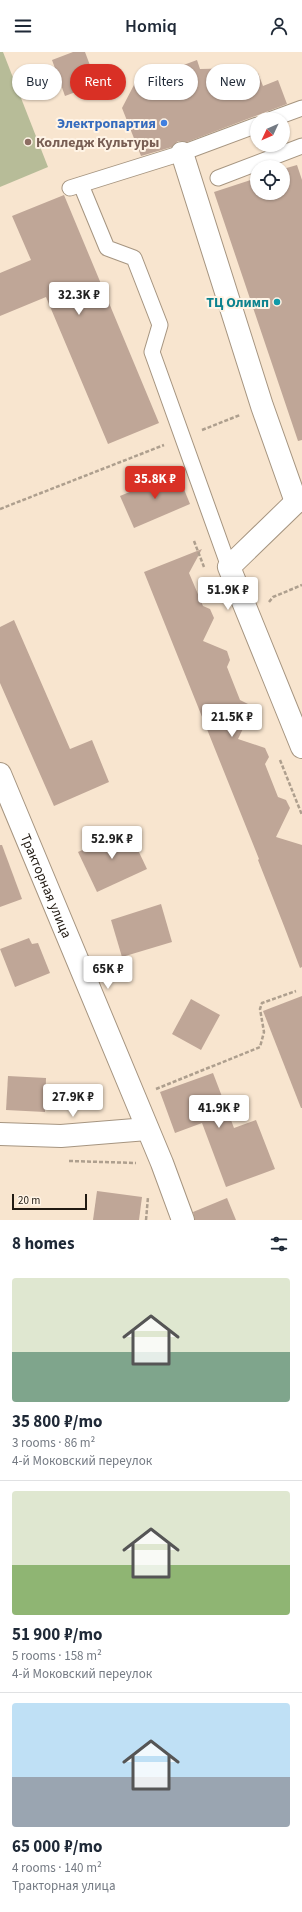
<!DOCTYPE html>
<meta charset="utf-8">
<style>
:root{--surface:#fff;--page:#f2f2f3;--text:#1f2937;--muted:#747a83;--line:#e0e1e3;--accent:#d93025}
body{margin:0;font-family:"Source Sans 3",sans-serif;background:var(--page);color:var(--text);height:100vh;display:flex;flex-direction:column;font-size:15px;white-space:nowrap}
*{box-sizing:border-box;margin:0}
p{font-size:13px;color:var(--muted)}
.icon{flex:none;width:22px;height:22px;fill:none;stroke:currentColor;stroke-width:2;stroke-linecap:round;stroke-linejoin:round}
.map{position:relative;height:1168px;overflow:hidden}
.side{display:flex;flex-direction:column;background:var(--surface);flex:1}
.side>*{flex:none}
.hud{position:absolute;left:12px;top:12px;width:278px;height:36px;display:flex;gap:8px}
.needle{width:26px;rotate:226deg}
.fabs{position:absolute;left:250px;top:60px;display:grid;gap:8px}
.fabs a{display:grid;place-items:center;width:40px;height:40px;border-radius:50%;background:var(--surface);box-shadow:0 1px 3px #0004;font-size:20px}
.scale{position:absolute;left:12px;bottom:10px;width:75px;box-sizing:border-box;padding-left:4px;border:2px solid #211a12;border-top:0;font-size:11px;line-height:14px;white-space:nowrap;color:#211a12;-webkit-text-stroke:3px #fff4e6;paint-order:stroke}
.price{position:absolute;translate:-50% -34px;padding:0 9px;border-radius:4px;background:#fff;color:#222;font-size:13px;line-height:26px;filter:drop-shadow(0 1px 2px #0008)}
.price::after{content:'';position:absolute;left:50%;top:24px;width:12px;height:9px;margin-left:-6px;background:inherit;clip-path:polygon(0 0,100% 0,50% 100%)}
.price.active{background:var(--accent);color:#fff}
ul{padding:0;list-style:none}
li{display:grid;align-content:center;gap:8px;height:212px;padding:0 12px}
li+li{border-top:1px solid var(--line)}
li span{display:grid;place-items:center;height:124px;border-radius:4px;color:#555}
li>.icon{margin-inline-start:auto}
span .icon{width:72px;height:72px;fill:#fffc;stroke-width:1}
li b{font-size:17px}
h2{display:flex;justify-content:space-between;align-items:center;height:48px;padding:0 12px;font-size:17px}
.tag{padding:0 14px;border-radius:18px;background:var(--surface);box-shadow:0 1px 3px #0004;font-size:14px;line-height:36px}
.tag.active{background:var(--accent);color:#fff}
header{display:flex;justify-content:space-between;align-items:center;height:52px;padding:0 12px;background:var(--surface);font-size:18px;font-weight:600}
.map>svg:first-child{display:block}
.green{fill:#b7bc98}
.building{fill:#bfa697}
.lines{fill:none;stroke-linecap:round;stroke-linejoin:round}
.lane-casing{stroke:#a69580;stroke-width:17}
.street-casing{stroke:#a69580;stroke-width:24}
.path{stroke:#ae9f8e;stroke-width:2.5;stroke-dasharray:4 2;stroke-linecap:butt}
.lane{stroke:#fff;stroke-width:15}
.street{stroke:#fff;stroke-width:22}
.shop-dot{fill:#3f7fe0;stroke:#fff4e6;stroke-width:1.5}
.education-dot{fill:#8d6e63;stroke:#fff4e6;stroke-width:1.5}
.culture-dot{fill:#0f9aa8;stroke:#fff4e6;stroke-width:1.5}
.labels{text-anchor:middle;stroke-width:4;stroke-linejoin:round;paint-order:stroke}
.shop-label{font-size:14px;font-weight:bold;fill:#366cbe;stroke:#fff4e6;text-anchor:end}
.education-label{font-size:14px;font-weight:bold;fill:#785e54;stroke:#fff4e6;text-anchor:start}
.culture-label{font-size:14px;font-weight:bold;fill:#0d838f;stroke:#fff4e6;text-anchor:end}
.street-label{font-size:14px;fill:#211a12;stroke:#fff4e6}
</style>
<header><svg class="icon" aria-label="menu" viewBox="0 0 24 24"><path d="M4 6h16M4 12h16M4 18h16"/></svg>Homiq<svg class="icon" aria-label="person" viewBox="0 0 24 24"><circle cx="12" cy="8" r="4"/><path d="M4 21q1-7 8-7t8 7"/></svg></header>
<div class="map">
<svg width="302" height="1168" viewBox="0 0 302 1168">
<rect width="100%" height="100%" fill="#f8e5cf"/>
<polygon class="green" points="0,0 3,0 48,115 0,135"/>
<g class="building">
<polygon points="73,0 85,0 97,32 65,44 52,8"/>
<polygon points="197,8 200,17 241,16 245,26 258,21 263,34 278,28 287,52 187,90 178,89 172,95 141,104 122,56 135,31"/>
<polygon points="297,113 302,128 302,388 298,389 214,140 257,126 257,141 283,141 283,117"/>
<polygon points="64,143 159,371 108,392 46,245 0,264 0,221 31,208 12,164"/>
<polygon points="177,420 190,452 134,476 120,444"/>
<polygon points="202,497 189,521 203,554 210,557 214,566 203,589 227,599 230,608 227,615 240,648 248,652 251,660 238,687 265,696 269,705 265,712 278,745 286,748 290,756 276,785 302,793 302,915 300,916 284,874 258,808 259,807 144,520"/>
<polygon points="14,568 70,697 92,688 109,730 54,754 0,631 0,575"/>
<polygon points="128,777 147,817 97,840 78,800"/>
<polygon points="0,793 2,793 22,847 0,855"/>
<polygon points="161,852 172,890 122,905 111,868"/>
<polygon points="29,886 32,892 38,891 50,921 15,935 0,897"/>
<polygon points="302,944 302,1056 301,1056 263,959"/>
<polygon points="191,947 220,963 201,998 172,982"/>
<polygon points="213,1021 234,1076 256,1068 275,1117 226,1135 202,1071 175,1081 160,1040"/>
<polygon points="8,1024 46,1026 45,1060 6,1058"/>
<polygon points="97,1139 142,1145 139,1168 93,1168"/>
<polygon points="227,1146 236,1168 195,1168 193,1160"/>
</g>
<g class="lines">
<defs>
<g id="lane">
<polyline points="272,67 302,56"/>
<polyline points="218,126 302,94"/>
<polyline points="81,133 107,196 134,206 160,273 152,300 229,515"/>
<polyline points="70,136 182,101 257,73"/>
</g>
<g id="street">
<polyline points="182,101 262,354 296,450 302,448"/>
<polyline points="296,450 229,515 302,695"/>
<path id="s1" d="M0 722 162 1111 183 1168"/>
<polyline points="0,1082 61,1084 147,1077"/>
</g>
</defs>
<use href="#lane" class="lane-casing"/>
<use href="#street" class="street-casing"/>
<g class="path">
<polyline points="202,378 240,363"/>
<polyline points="0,457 164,393"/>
<polyline points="194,489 204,515"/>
<polyline points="269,550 273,545 302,533"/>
<polyline points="280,708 302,763"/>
<polyline points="156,1037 260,995 264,980 260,957 262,951 296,939"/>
<polyline points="69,1109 136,1111"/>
<polyline points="146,1168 148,1145"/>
</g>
<use href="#lane" class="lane"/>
<use href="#street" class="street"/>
</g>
<circle class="shop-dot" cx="164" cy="71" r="4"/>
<circle class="education-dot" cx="28" cy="90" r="4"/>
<circle class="culture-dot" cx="277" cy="250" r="4"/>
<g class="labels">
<g class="shop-label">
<text x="156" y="76">Электропартия</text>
</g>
<g class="education-label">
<text x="36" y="95">Колледж Культуры</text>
</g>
<g class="culture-label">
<text x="269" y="255">ТЦ Олимп</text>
</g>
<g class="street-label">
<text dy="5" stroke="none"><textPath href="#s1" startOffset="121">Тракторная улица</textPath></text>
</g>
</g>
</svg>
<div class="fabs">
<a><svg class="needle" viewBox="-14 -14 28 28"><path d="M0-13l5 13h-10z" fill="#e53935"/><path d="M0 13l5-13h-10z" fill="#747a83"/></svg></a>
<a><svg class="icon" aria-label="locate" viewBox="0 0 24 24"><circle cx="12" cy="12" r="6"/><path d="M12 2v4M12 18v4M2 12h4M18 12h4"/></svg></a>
</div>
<div class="scale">20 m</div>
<b class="price" style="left:79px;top:264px">32.3K ₽</b>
<b class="price active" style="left:155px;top:448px">35.8K ₽</b>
<b class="price" style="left:228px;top:559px">51.9K ₽</b>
<b class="price" style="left:232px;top:686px">21.5K ₽</b>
<b class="price" style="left:112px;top:808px">52.9K ₽</b>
<b class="price" style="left:108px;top:938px">65K ₽</b>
<b class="price" style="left:73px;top:1066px">27.9K ₽</b>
<b class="price" style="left:219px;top:1077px">41.9K ₽</b>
<div class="hud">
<a class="tag">Buy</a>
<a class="tag active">Rent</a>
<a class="tag">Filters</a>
<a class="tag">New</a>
</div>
</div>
<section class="side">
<h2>8 homes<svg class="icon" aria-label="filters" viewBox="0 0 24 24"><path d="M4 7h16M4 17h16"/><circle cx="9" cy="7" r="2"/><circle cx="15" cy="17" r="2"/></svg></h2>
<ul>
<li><span style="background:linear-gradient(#dfe7d0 60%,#7fa58c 0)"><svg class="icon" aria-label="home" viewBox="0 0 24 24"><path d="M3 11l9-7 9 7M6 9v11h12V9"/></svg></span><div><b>35 800 ₽/mo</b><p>3 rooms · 86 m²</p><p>4-й Моковский переулок</p></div></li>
<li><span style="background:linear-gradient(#dfe7d0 60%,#8fb573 0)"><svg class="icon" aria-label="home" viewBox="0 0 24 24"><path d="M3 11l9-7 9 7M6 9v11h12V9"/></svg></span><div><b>51 900 ₽/mo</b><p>5 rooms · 158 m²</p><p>4-й Моковский переулок</p></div></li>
<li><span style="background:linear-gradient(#bfe0f5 60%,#9aa5b1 0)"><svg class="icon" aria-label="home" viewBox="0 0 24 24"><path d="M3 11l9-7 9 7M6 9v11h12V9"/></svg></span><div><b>65 000 ₽/mo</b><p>4 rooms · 140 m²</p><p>Тракторная улица</p></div></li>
</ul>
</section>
